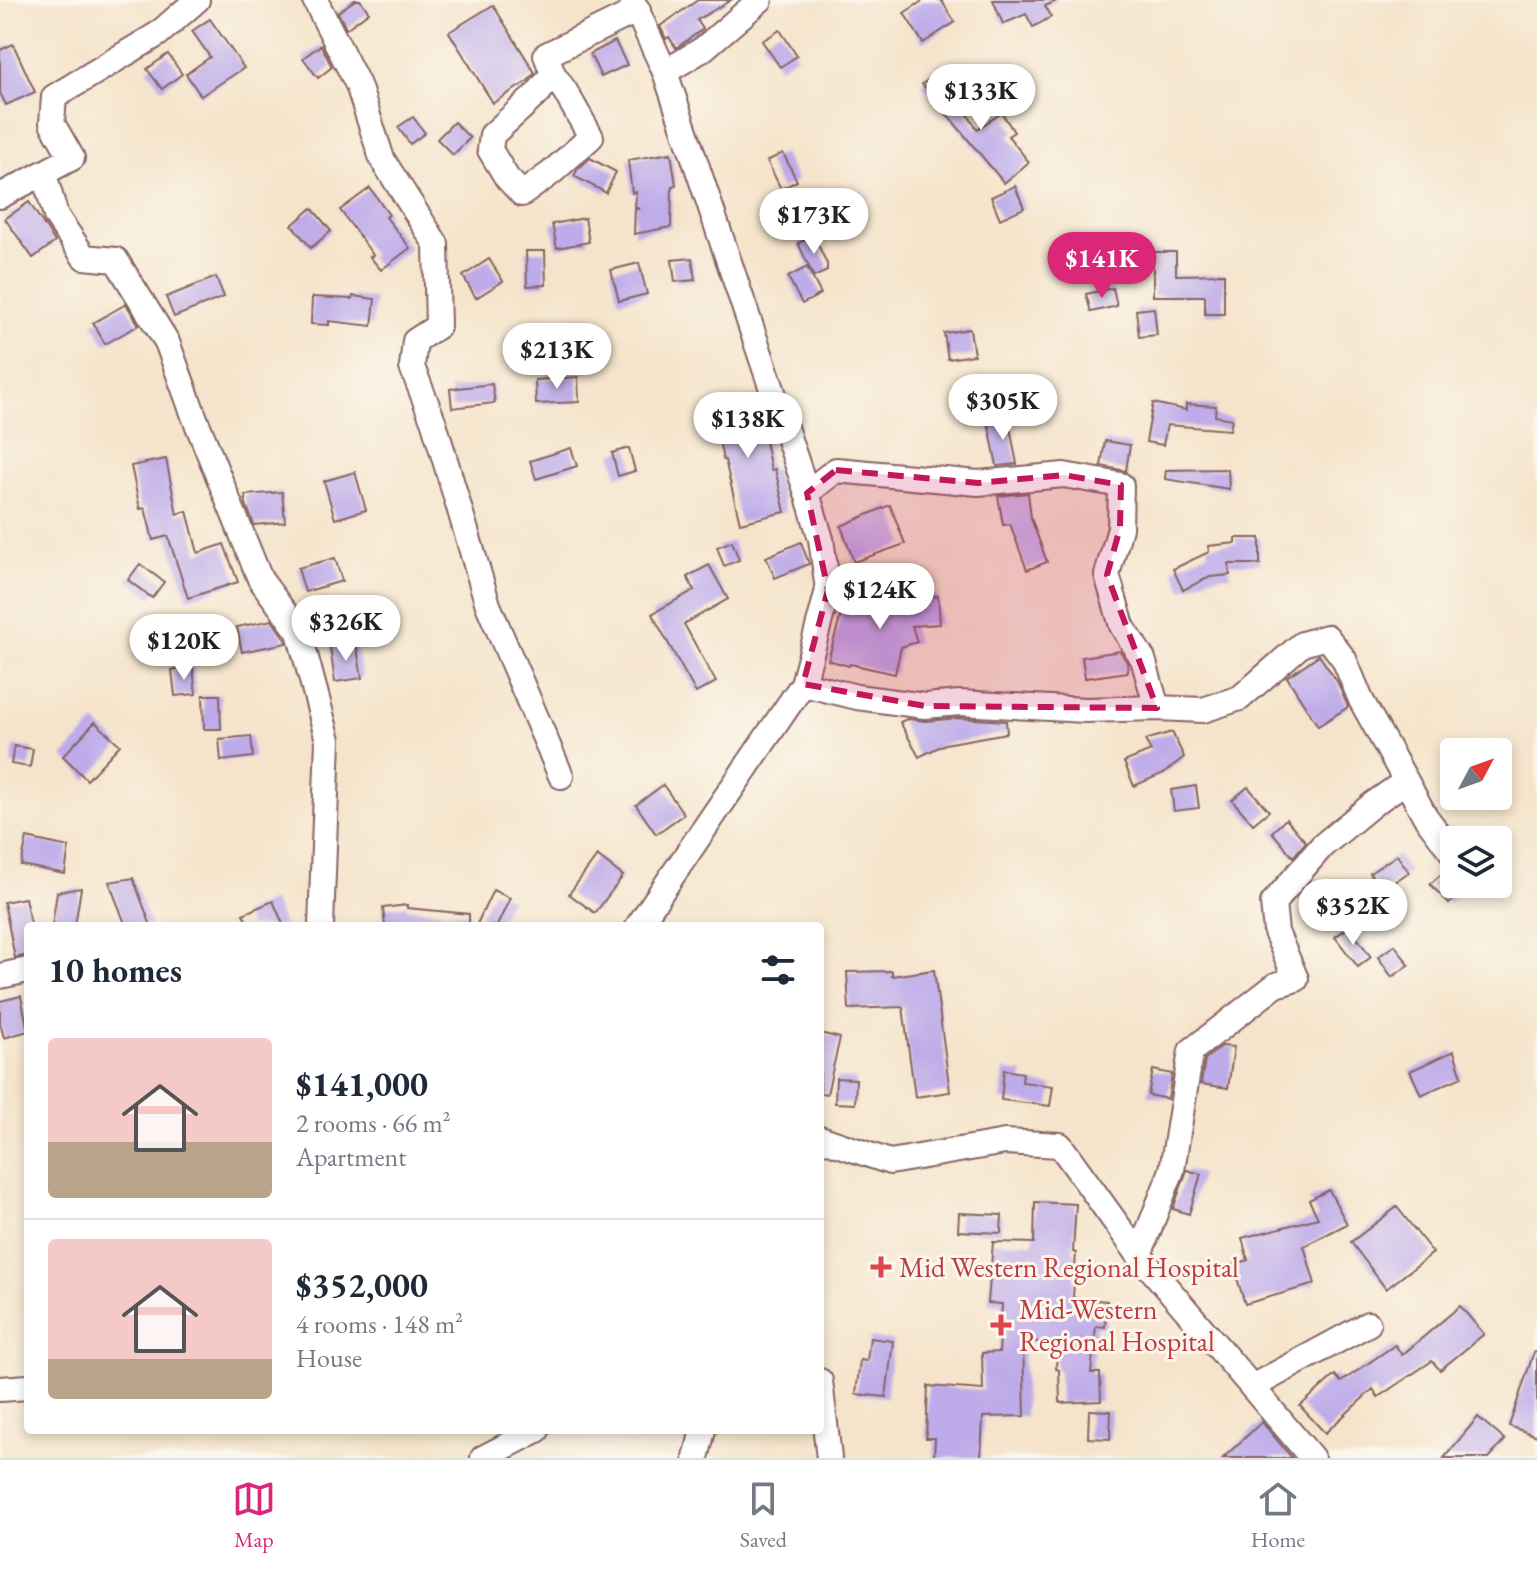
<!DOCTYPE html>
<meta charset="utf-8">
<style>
:root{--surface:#fff;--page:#f2f2f3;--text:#1f2937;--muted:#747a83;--line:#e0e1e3;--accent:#db2777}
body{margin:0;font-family:"EB Garamond",serif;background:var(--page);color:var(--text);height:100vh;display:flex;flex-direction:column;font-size:30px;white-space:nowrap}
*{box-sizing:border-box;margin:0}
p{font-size:26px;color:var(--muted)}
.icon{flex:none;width:44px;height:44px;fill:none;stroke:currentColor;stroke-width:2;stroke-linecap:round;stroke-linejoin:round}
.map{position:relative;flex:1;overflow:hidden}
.side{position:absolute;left:24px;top:922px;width:800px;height:512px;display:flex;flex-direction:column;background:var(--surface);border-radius:8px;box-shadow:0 4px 12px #0003}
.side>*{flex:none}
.needle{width:52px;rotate:49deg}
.buttons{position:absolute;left:1440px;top:738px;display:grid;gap:16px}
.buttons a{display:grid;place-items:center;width:72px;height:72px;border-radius:8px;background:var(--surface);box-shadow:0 4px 12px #0003;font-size:40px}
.price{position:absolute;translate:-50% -68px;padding:0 18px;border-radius:28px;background:#fff;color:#222;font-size:26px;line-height:52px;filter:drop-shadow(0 2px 4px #0008)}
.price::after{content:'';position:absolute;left:50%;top:48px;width:24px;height:18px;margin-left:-12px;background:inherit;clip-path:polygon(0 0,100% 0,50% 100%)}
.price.current{background:var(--accent);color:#fff}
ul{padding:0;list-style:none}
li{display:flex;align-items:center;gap:24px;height:200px;padding:0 24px}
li+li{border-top:2px solid var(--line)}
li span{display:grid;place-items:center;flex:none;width:224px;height:160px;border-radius:8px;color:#555}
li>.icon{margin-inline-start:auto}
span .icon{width:96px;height:96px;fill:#fffc;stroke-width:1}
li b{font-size:34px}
h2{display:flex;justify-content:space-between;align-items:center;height:96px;padding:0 24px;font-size:34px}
.dock{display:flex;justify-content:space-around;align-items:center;height:112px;border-top:2px solid var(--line);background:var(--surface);font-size:22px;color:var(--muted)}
.dock a{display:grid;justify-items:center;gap:4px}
.dock .current{color:var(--accent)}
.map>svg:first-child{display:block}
.building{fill:#beabe9}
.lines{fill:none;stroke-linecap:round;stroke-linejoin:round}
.minor-casing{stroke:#866463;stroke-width:28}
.minor{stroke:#fff;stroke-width:24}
.marked{fill:#c2185b;fill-opacity:0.2;stroke:#c2185b;stroke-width:6;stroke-dasharray:16 10;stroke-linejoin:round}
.health-dot{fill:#e0444e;stroke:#fbf7ec;stroke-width:3}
.labels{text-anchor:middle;stroke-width:6;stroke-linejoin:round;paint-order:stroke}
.health-label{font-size:28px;fill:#be3a42;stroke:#fbf7ec;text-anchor:start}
</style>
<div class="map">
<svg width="1537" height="1458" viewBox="0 0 1537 1458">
<rect width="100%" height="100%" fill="#fbf7ec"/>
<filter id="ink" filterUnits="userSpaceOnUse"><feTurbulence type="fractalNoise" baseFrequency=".0125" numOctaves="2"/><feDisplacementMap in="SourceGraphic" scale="16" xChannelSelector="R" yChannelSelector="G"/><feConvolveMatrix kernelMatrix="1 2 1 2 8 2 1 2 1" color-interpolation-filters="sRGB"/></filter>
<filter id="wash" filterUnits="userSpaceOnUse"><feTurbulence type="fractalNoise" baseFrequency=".006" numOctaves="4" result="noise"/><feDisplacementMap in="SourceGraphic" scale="32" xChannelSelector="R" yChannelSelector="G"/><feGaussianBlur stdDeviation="1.8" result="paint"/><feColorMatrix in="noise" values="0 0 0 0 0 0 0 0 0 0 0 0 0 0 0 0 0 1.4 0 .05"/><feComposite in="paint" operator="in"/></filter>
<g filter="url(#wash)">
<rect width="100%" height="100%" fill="#f5e4cb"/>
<g id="blocks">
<g class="building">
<polygon points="355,0 360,0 369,12 346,29 338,12"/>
<polygon points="698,0 731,0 697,20 703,29 676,48 669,37 666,39 660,26"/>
<polygon points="924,0 941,0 955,22 923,43 904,13"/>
<polygon points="993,0 1059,0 1045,6 1051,17 1033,27 1026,14 1003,24"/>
<polygon points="493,5 535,73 528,81 493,103 449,32"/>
<polygon points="210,19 244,68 201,96 186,74 210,57 192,31"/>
<polygon points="780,30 797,56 780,67 762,41"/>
<polygon points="615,41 627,65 601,77 590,54"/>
<polygon points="13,44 35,92 6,105 0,93 0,50"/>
<polygon points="321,45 332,67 318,78 303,58"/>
<polygon points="168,54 182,74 162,89 147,69"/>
<polygon points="940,72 977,129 1002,113 1014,132 1008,136 1029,162 1004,183 922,84"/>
<polygon points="413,117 425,133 410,144 398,127"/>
<polygon points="454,122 470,138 453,155 437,139"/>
<polygon points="671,153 676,185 672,186 671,227 634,234 635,209 639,209 635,207 636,192 632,193 628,160"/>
<polygon points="783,153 797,181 781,189 767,161"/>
<polygon points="590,158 616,172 606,193 574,176 577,170"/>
<polygon points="1015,186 1024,208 1000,219 991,197"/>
<polygon points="370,188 389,215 386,217 410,248 381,270 370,257 373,255 340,210"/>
<polygon points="29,202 55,242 33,258 5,219"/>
<polygon points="312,208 331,231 311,248 292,225"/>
<polygon points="585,218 589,242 557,248 552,224"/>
<polygon points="814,236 827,264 827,271 814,277 798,243"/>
<polygon points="526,251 545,251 546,285 527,286"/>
<polygon points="1153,252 1176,252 1176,275 1224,274 1224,314 1205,314 1205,296 1153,296"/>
<polygon points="692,258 695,280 675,282 672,260"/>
<polygon points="489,259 503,281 476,298 463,276"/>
<polygon points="639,263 647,294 619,301 611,270"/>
<polygon points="807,267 821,294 802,304 788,277"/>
<polygon points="216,277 224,297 174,317 166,297"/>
<polygon points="1113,288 1117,306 1091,312 1086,294"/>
<polygon points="353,296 375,299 372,326 329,321 329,325 311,324 312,297 352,299"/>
<polygon points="126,304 139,325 105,344 93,323"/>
<polygon points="1154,308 1157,335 1139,337 1136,310"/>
<polygon points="970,329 974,355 948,359 944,333"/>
<polygon points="578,377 579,402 536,404 535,380"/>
<polygon points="492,384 495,403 452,408 450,389"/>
<polygon points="756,397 771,470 775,469 785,512 740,523 725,460 723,460 712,406"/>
<polygon points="1153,403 1186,410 1186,404 1216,406 1215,416 1232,419 1230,430 1167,425 1163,445 1146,442"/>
<polygon points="1008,417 1017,464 997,466 988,421"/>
<polygon points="1105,441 1130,445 1126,471 1101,466"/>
<polygon points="571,448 577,466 536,479 530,461"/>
<polygon points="629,448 635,471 618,476 612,453"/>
<polygon points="166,459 177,514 187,511 198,553 224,544 238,582 188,598 168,536 153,540 145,508 140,509 131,466"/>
<polygon points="1228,469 1229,489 1165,479 1166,470"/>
<polygon points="355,472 366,510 335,519 324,481"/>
<polygon points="282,492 285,522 254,525 246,504 245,495"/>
<polygon points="1028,493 1031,518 1047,562 1027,570 1010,524 1003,525 998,496"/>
<polygon points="890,505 905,544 854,562 841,526"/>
<polygon points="1236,538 1260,538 1260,564 1229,564 1230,575 1210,577 1183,590 1173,569 1209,552 1208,546 1236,543"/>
<polygon points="732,541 739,560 724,566 717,547"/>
<polygon points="801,542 809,564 775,578 766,557"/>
<polygon points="335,558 342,581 305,592 298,568"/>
<polygon points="140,564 164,582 152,598 128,580"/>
<polygon points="709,565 728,599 684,624 716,682 696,693 652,614 694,590 687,577"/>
<polygon points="938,596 940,624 912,626 917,642 901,647 895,674 850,664 849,666 828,660 846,598 878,607 913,597"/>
<polygon points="272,620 285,639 286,643 242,652 237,627"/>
<polygon points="356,643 362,678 335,682 330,647"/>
<polygon points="1120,651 1127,662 1128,672 1085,678 1082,657"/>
<polygon points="1319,655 1338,683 1348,707 1318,726 1287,677"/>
<polygon points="193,668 196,694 175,696 172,670"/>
<polygon points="203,695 220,695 221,729 204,729"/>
<polygon points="960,718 1006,721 1007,733 945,744 919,757 900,722 907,719 926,721"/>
<polygon points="95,722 120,745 87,780 63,756"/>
<polygon points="1172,732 1184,757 1164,773 1134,786 1124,762 1151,751 1145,740"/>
<polygon points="251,736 253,757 221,761 219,739"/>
<polygon points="14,746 33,749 30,767 11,764"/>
<polygon points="663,785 684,814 656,834 636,805"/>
<polygon points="1196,786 1199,808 1174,811 1171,790"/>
<polygon points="1248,787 1269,811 1253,824 1232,800"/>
<polygon points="1286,819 1306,842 1293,857 1272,832"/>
<polygon points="27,838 69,847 65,874 21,865"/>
<polygon points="1397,855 1409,872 1381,891 1370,873"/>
<polygon points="597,856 623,876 595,913 569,894"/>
<polygon points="1446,870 1454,879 1454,884 1459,884 1463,891 1449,904 1430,884"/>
<polygon points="133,878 151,926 126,926 109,882"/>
<polygon points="81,888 75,926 52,926 57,892"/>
<polygon points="493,890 510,898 497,926 476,926"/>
<polygon points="25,898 31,926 28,926 28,955 15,958 4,902"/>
<polygon points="273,901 284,926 249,926 243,914"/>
<polygon points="407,905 407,908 469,914 469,926 385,926 383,908"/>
<polygon points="1349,927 1371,957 1358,967 1335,937"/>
<polygon points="1395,945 1409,965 1392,977 1378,957"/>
<polygon points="934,970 950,1092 915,1097 903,1007 849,1009 847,972 892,971 892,976"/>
<polygon points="21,996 28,1031 4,1038 0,1023 0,1001"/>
<polygon points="820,1033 840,1038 827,1094 820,1093"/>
<polygon points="1222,1046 1234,1047 1228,1088 1201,1084 1205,1059"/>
<polygon points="1454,1051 1462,1077 1421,1095 1410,1071"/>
<polygon points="1004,1070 1023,1073 1022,1082 1053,1086 1050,1106 1001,1100"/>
<polygon points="1153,1070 1172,1074 1168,1099 1148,1095"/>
<polygon points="836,1078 856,1079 855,1104 835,1103"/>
<polygon points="1187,1170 1201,1174 1189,1214 1173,1209"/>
<polygon points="1329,1190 1347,1224 1304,1246 1315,1284 1245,1304 1233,1265 1248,1260 1242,1238 1318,1218 1309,1200"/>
<polygon points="1035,1202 1076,1204 1073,1252 1076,1253 1073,1298 1107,1301 1105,1327 1096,1326 1091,1373 1100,1373 1101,1401 1060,1403 1059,1370 1056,1369 1057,1343 1023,1341 1025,1416 983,1417 981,1458 934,1458 935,1438 926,1438 928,1386 983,1390 982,1353 999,1352 1002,1304 988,1303 993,1242 1034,1243"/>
<polygon points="1397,1207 1433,1253 1386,1289 1351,1242"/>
<polygon points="959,1213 1002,1215 1001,1233 958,1231"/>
<polygon points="1460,1306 1484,1334 1440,1370 1432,1361 1378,1397 1373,1389 1325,1433 1300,1406 1335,1375 1341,1382 1395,1345 1402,1355"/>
<polygon points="870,1338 893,1341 886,1397 856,1394 860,1360 867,1361"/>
<polygon points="1534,1352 1537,1352 1537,1436 1509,1426"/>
<polygon points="1089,1410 1111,1411 1110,1439 1088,1438"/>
<polygon points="1478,1417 1505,1440 1489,1458 1444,1458"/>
<polygon points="1262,1422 1292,1458 1223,1458"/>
</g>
</g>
</g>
<g filter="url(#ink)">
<use href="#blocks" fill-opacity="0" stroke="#866463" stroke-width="2"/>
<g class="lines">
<defs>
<g id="minor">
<polyline points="315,0 358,85 382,159 436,244 438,326 415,341 412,367 434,423 488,605 561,776"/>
<polyline points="632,0 665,72 807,493 821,539 828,590 803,684 638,926"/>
<polyline points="665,72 703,49 760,0"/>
<polyline points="553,74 565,91 591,137 551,173 522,194 507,178 490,150 492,135 538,93 553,74 546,55 638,10"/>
<polyline points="44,174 56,216 84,257 116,260 167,342 194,416 260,579 299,632 328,740 321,926"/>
<polyline points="0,196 72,158 52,123 54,97 158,34 197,0"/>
<polyline points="807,493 836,470 978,483 1064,475 1121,485 1120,528 1107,575 1122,626 1143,659 1157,708"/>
<polyline points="803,684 857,697 925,706 960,703 1086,710 1157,708 1203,710 1240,698 1302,644 1327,637 1344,659 1361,700 1406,781"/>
<polyline points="1476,884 1477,885"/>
<polyline points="0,976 28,970"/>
<polyline points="820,1138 890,1162 1005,1142 1060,1145 1139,1255 1252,1387 1368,1324"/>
<polyline points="1139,1255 1172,1170 1191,1051 1276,985 1296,979 1276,932 1273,903 1322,846 1373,804 1406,781 1425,816 1454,855"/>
<polyline points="820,1381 829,1458"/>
<polyline points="1252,1387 1312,1458"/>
<polyline points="0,1389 28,1387"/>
<polyline points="483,1458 537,1430"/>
<polyline points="696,1458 703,1430"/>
</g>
</defs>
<use href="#minor" class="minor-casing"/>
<use href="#minor" class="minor"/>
</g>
</g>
<path class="marked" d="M836 470 978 483 1064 475 1121 485 1120 528 1107 575 1157 708 925 706 803 684 828 590 807 493Z"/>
<g class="health-dot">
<path d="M877 1255h8v8h8v8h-8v8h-8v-8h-8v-8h8z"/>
<path d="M997 1313h8v8h8v8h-8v8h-8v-8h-8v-8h8z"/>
</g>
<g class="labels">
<g class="health-label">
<text x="899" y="1277">Mid Western Regional Hospital</text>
<text x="1019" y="1319">Mid-Western<tspan x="1019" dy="32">Regional Hospital</tspan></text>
</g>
</g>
</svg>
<div class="buttons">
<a><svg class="needle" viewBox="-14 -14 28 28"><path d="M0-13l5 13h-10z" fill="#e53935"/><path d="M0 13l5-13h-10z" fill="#747a83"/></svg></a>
<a><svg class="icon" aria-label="layers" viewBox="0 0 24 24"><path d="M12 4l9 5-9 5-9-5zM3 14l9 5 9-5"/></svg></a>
</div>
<b class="price" style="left:981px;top:132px">$133K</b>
<b class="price" style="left:814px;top:256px">$173K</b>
<b class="price current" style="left:1102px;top:300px">$141K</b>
<b class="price" style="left:557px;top:391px">$213K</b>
<b class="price" style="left:1003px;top:442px">$305K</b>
<b class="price" style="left:748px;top:460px">$138K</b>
<b class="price" style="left:880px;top:631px">$124K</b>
<b class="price" style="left:346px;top:663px">$326K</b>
<b class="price" style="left:184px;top:682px">$120K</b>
<b class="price" style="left:1353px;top:947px">$352K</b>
<section class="side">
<h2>10 homes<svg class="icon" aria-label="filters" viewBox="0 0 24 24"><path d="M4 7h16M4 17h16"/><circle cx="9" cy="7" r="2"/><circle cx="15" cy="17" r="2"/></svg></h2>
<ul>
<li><span style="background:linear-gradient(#f6c9c9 65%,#b9a48a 0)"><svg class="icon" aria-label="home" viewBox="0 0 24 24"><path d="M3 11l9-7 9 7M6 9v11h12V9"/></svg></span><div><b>$141,000</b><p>2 rooms · 66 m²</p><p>Apartment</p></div></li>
<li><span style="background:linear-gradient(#f6c9c9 75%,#b9a48a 0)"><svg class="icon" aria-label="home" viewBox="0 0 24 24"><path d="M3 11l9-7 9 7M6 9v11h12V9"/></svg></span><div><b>$352,000</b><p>4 rooms · 148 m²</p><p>House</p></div></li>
</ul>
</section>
</div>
<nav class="dock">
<a class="current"><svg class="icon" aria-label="map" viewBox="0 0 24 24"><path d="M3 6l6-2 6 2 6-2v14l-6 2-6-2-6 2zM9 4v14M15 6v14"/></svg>Map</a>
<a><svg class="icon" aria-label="saved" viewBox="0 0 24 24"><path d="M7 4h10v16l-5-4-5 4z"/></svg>Saved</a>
<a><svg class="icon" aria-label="home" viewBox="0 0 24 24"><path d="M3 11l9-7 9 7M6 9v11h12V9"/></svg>Home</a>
</nav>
